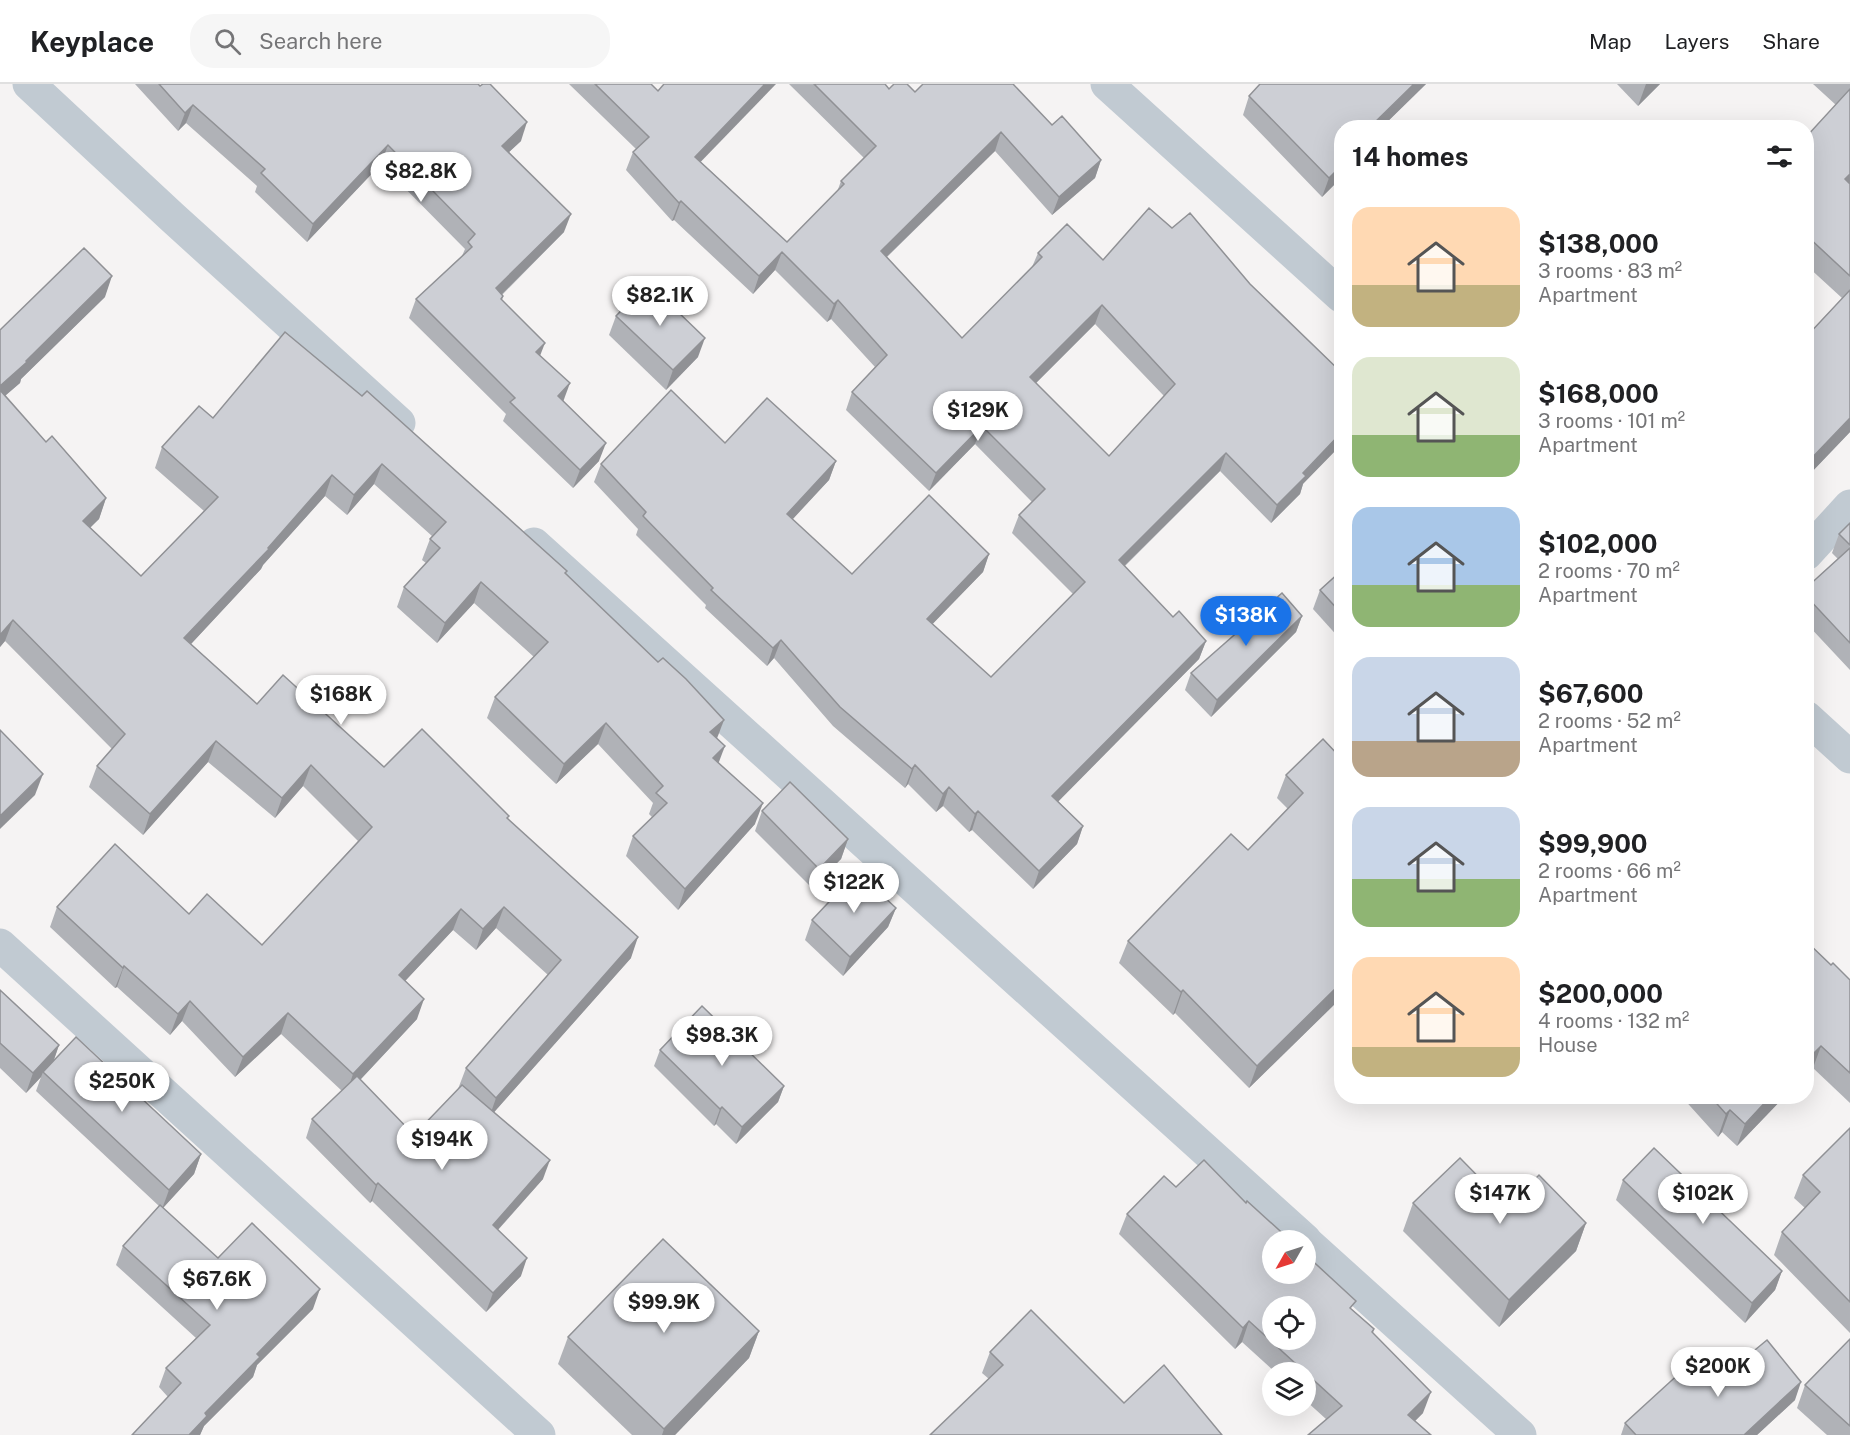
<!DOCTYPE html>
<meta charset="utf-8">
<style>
:root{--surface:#fff;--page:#f6f6f6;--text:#202124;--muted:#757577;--line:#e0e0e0;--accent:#1a73e8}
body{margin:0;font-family:"Public Sans",sans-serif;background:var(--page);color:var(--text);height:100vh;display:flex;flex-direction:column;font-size:22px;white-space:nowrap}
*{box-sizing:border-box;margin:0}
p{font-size:20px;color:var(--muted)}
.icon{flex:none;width:33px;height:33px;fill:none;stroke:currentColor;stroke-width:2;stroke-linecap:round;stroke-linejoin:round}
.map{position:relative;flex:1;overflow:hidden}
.side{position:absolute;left:1334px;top:36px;width:480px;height:984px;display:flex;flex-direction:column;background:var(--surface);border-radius:24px;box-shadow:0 6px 24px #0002}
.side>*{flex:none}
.needle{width:39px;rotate:231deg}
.controls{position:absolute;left:1262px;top:1146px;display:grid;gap:12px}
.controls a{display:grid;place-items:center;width:54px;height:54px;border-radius:50%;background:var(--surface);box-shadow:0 6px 24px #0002;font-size:30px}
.price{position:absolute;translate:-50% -51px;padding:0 14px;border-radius:21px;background:#fff;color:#222;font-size:20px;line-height:39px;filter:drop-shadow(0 2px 3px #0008)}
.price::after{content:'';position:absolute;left:50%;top:36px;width:18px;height:14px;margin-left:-9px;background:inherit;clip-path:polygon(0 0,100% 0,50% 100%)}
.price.selected{background:var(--accent);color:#fff}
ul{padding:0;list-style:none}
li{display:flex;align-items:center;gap:18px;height:150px;padding:0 18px}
li span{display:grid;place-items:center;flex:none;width:168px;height:120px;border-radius:18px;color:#555}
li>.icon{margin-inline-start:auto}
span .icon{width:72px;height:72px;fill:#fffc;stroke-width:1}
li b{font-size:26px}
h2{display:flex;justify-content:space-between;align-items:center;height:72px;padding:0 18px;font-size:26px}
header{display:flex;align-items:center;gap:36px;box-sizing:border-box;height:84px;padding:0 30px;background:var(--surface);border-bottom:2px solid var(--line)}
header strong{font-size:28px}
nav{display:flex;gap:33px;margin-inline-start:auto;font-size:21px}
.search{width:420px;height:54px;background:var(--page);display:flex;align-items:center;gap:15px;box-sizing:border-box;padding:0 21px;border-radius:24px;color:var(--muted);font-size:22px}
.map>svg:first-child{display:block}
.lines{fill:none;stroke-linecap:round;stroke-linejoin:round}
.minor{stroke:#c1cad2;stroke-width:33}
.wall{fill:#b0b2b7;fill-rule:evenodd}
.shaded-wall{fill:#909195}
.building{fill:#cdcfd5;stroke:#909195;stroke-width:1.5;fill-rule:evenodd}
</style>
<header>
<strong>Keyplace</strong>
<div class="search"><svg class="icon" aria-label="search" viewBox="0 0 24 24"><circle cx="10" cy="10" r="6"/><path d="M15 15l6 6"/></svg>Search here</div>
<nav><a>Map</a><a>Layers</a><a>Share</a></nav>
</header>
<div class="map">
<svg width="1850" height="1351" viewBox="0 0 1850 1351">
<rect width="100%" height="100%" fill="#f5f3f3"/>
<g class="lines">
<g class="minor">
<polyline points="29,0 172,133 399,339"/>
<polyline points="1107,0 1341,212"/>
<polyline points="534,460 1305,1156"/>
<polyline points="1806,470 1850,422"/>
<polyline points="1806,633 1850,673"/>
<polyline points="0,861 539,1351"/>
<polyline points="1305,1157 1520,1351"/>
</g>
</g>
<g class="wall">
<polygon points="135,0 478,0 521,57 509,68 564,148 502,211 503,212 502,216 540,272 563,318 599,377 573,404 503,337 506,330 409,234 416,215 462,172 465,165 381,80 307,158 255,108 257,102 186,39 178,47"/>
<path d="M569 0H651L701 78 787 158 837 108 841 97 864 74 789 0H885L889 5 915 8 1052 41 1101 76 1095 94 1052 131 995 67 887 173 962 254 1032 183 1038 169 1067 140 1303 400 1300 410 1271 439 1220 387 1125 482 1173 533 1206 557 1199 575 1058 717 1083 742 1077 760 1033 805 972 746 969 748 943 722 936 728 908 700 905 704 833 642 774 574 767 582 705 524 706 521 636 451 638 445 594 398 601 380 725 359 836 377 829 396 792 435 852 490 989 470 983 488 932 540 991 593 1073 510 1012 449 1019 431 1032 418 975 360 929 407 846 326 852 308 875 283 831 235 827 238 775 186 753 210 674 136 672 137 626 86 633 68 636 65ZM1095 240 1164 312 1109 372 1036 299Z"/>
<polygon points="1426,0 1381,44 1341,44 1341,94 1322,113 1243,31 1249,12"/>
<polygon points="1617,0 1660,0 1638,22"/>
<polygon points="1813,0 1850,0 1850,348 1806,394 1806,251 1807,252 1842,214 1806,181 1806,53 1836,21"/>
<path d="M105 213 21 295 20 299 5 312 46 358 106 414 99 435 90 443 141 492 204 427 155 384 162 363 213 334 285 248 566 489 717 655 718 679 755 740 678 826 626 772 633 752 652 733 649 730 653 719 598 660 556 700 487 634 495 613 534 573 474 519 437 559 397 523 404 503 426 479 422 476 430 455 432 452 374 400 347 431 325 412 263 481 261 485 191 560 257 620 384 683 508 735 631 874 494 1028 543 1095 498 1146 521 1192 486 1228 372 1117 370 1119 306 1054 312 1035 342 1007 281 950 235 993 182 937 170 951 117 903 115 904 50 843 57 823 189 830 262 861 358 757 303 702 275 734 208 678 143 751 89 703 97 682 112 665 5 557 0 563V246ZM496 844 548 891 466 984 458 1005 414 1051 360 996 417 935 405 897 453 846 476 866Z"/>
<polygon points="616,232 698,273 666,306 609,251"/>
<polygon points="1850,439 1850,586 1806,539 1806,504 1838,475 1832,469 1839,450"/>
<polygon points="1341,487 1341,556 1313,525 1320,506"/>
<polygon points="1302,532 1296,548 1211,633 1185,606 1191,589"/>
<polygon points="1323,655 1341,914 1249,1004 1175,929 1173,931 1119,879 1128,857 1248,766 1288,725 1277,714 1286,691"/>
<polygon points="762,727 848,755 841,775 812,804 755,747"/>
<polygon points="896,824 888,843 843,892 805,856 812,836"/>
<polygon points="1831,881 1850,896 1850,1019 1813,984"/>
<polygon points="0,906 59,961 54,976 201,1070 194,1090 163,1124 218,1174 313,1225 257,1281 253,1293 204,1342 200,1351 132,1351 168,1313 159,1303 166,1284 196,1254 116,1181 123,1162 159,1122 36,1007 41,993 26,1009 0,984"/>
<polygon points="660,966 784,1002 778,1018 736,1060 716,1040 714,1042 654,982"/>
<polygon points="1681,1012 1785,1012 1737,1062 1722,1048 1718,1053"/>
<polygon points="1850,1044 1850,1249 1774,1171 1782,1148 1805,1124 1794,1114 1803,1091"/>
<polygon points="1623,1096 1782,1187 1775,1206 1745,1239 1616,1116"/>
<polygon points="1176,1103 1353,1226 1374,1245 1373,1249 1423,1329 1415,1337 1326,1335 1305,1316 1305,1288 1275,1288 1242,1258 1235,1265 1119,1150 1127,1130"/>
<polygon points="1413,1119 1508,1123 1586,1139 1576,1167 1499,1243 1403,1147"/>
<polygon points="759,1247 749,1274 675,1351 632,1351 558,1280 568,1253"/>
<polygon points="1850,1255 1850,1351 1827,1351 1797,1324 1805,1301"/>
<polygon points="990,1268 1124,1319 1222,1351 989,1295 982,1289"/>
<polygon points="1715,1299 1795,1316 1757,1351 1621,1351 1625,1339"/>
</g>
<g class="shaded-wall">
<polygon points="765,0 776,0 688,91 695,73"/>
<polygon points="1414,0 1426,0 1381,44 1369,44"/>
<polygon points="1646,0 1660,0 1638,22"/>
<polygon points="193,21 186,39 178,47 185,29"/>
<polygon points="527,38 521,57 496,80 502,62"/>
<polygon points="1001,48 995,67 874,185 881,167"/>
<polygon points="388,61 381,80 307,158 313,140"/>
<polygon points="1101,76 1095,94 1052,131 1059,113"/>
<polygon points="1341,82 1341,94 1322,113 1329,94"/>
<polygon points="1850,90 1850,103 1845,95"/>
<polygon points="681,117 674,136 672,137 679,119"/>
<polygon points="571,130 564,148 489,223 496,204"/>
<polygon points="782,168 775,186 753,210 759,192"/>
<polygon points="112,192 105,213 21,295 20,299 0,316 0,302"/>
<polygon points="838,216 831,235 827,238 834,220"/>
<polygon points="1102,221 1095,240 1024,311 1030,293"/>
<polygon points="705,254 698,273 666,306 673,286"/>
<polygon points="545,259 538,277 536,268"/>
<polygon points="570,299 563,318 558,312"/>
<polygon points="1850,334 1850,348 1806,394 1806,380"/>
<polygon points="982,342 975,360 929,407 936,389"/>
<polygon points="1341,349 1341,361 1303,400 1300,410 1271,439 1277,421 1303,389"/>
<polygon points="606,359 599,377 573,404 580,386"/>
<polygon points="1226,369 1220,387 1112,494 1119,476"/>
<polygon points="836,377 829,396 780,449 787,430"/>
<polygon points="382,380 374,400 347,431 354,411"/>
<polygon points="332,391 325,412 263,481 261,485 177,575 184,554 268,464"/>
<polygon points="106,414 99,435 76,458 83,437"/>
<polygon points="989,470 983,488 920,553 927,535"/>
<polygon points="481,498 474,519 437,559 445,539"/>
<polygon points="1302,532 1296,548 1211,633 1217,616"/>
<polygon points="13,536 5,557 0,563 0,551"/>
<polygon points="781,556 774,574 767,582 773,564"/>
<polygon points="1206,557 1199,575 1046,730 1052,712"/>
<polygon points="724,636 716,657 710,648"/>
<polygon points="606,639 598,660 556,700 564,680"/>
<polygon points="216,657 208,678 143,751 150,730"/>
<polygon points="725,662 717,683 713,674"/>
<polygon points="311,681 303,702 275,734 282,714"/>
<polygon points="915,681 908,700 905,704 912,685"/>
<polygon points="43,690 35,711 0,745 0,732"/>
<polygon points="949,703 943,722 936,728 943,710"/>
<polygon points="763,719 755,740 678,826 685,805"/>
<polygon points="978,727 972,746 969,748 975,730"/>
<polygon points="1083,742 1077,760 1033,805 1039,787"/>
<polygon points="848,755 841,775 812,804 819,785"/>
<polygon points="504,823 496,844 476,866 483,845"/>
<polygon points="896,824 888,843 843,892 850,873"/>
<polygon points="461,825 453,846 392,911 399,891"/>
<polygon points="638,853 631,874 489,1034 496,1014"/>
<polygon points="124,882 117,903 115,904 123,884"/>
<polygon points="1341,899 1341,914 1249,1004 1257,982"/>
<polygon points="1183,906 1175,929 1173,931 1181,908"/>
<polygon points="424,915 417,935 346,1011 353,990"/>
<polygon points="190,917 182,937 170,951 178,930"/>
<polygon points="288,929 281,950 235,993 243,973"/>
<polygon points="59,961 52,981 43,988 41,993 26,1009 33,989"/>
<polygon points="1821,962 1813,984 1806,991 1806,977"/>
<polygon points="784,1002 778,1018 736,1060 742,1043"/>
<polygon points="1771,1012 1785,1012 1737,1062 1745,1040"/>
<polygon points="722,1023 716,1040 714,1042 720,1025"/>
<polygon points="1730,1026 1722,1048 1718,1053 1726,1030"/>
<polygon points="201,1070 194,1090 162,1125 169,1106"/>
<polygon points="550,1076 543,1095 486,1159 493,1141"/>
<polygon points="378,1099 372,1117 370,1119 376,1101"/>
<polygon points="1586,1139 1576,1167 1499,1243 1509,1216"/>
<polygon points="527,1174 521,1192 486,1228 493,1209"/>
<polygon points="1782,1187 1775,1206 1745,1239 1752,1219"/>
<polygon points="320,1205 313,1225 257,1281 253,1293 204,1342 200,1351 189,1351 205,1329 257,1270"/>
<polygon points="1249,1237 1242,1258 1235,1265 1243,1244"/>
<polygon points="759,1247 749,1274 675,1351 662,1351 664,1345"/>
<polygon points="1801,1298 1795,1316 1757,1351 1744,1351"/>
<polygon points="1431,1308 1423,1329 1401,1351 1408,1331"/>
</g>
<g class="building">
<polygon points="159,0 478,0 480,2 483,0 490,0 527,38 502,62 571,130 496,204 503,212 501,215 545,259 536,268 570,299 558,312 606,359 580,386 510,318 515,314 416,215 472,163 468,158 475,150 388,61 313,140 261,89 265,85 193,21 185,29"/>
<path d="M595 0H651L658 7 664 0H765L695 73 787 158 844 100 841 97 876 62 814 0H885L889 5 894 0H907L915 8 923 0H1013L1052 41 1062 32 1101 76 1059 113 1001 48 881 167 962 254 1042 173 1038 169 1067 140 1103 176 1149 124 1172 144 1190 129 1250 200 1341 288V349L1303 389 1306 392 1277 421 1226 369 1119 476 1173 533 1179 527 1206 557 1052 712 1083 742 1039 787 978 727 975 730 949 703 943 710 915 681 912 685 840 623 781 556 773 564 711 506 713 504 643 432 646 428 601 380 671 306 725 359 767 314 836 377 787 430 852 490 929 411 989 470 927 535 991 593 1085 498 1019 431 1045 405 982 342 936 389 852 308 887 271 838 216 834 220 782 168 759 192 681 117 679 119 633 68 649 53ZM1102 221 1175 300 1109 372 1030 293Z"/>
<polygon points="1260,0 1414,0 1369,44 1341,44 1341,82 1329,94 1249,12"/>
<polygon points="1850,5 1850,90 1845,95 1850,100 1850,192 1806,151 1806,53"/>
<polygon points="84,164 112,192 26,277 27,278 0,302 0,246"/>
<polygon points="648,199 705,254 673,286 616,232"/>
<polygon points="1850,206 1850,334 1806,380 1806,251 1807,252"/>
<polygon points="285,248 362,312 367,307 567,487 565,489 658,578 663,574 686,595 724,636 710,648 725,662 713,674 763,719 685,805 633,752 667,719 656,709 663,702 606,639 564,680 495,613 548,558 481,498 445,539 404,503 440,464 430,455 446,438 382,380 354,411 332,391 268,464 269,465 184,554 257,620 283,591 384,683 422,645 509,732 507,734 638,853 496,1014 466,984 561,876 504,823 483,845 461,825 399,891 424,915 353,990 288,929 243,973 190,917 178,930 124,882 123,884 57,823 115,760 189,830 207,810 262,861 372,743 311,681 282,714 216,657 150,730 97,682 125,650 13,536 0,551 0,306 46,358 52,352 106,414 83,437 141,492 218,413 162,363 199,322 213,334"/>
<polygon points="1850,439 1850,461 1839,450"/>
<polygon points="1850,464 1850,559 1806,512 1806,504"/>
<polygon points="1341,487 1341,529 1320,506"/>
<polygon points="1282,509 1302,532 1217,616 1191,589"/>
<polygon points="0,646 43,690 0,732"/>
<polygon points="1323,655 1341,674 1341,899 1257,982 1183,906 1181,908 1128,857 1231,750 1248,766 1303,709 1286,691"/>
<polygon points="790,698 848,755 819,785 762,727"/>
<polygon points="857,788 896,824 850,873 812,836"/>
<polygon points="1806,857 1831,881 1833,879 1850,896 1850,989 1821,962 1806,977"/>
<polygon points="0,906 59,961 33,989 0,959"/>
<polygon points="702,922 784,1002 742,1043 722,1023 720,1025 660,966"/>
<polygon points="76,953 201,1070 169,1106 43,988"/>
<polygon points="357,992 414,1051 462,1001 550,1076 493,1141 527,1174 493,1209 378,1099 376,1101 312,1035"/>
<polygon points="1710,1012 1771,1012 1745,1040 1730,1026 1726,1030"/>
<polygon points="1850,1044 1850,1218 1782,1148 1820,1108 1803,1091"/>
<polygon points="1654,1064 1782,1187 1752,1219 1623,1096"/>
<polygon points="1460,1074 1508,1123 1539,1091 1586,1139 1509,1216 1413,1119"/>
<path d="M1204 1076 1246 1119 1247 1117 1290 1156H1272V1190H1305V1170L1356 1217 1350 1224 1374 1245 1372 1248 1431 1308 1408 1331 1431 1351H1308L1342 1322 1249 1237 1243 1244 1127 1130 1164 1092 1176 1103ZM1272 1222H1305V1256H1272Z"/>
<polygon points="160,1121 218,1174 252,1139 320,1205 257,1270 260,1273 205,1329 207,1332 189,1351 132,1351 181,1299 166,1284 210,1241 123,1162"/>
<polygon points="663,1155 759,1247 664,1345 568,1253"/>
<polygon points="1031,1226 1124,1319 1164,1281 1222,1351 930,1351 1003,1281 990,1268"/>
<polygon points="1850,1255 1850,1342 1805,1301"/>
<polygon points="1767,1256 1801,1298 1744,1351 1636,1351 1625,1339 1694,1276 1715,1299"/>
</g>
</svg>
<div class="controls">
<a><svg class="needle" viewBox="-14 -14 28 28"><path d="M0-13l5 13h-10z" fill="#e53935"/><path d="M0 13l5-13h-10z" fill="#757577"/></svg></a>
<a><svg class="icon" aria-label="locate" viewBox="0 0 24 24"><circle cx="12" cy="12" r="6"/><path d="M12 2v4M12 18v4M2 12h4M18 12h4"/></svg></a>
<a><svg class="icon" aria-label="layers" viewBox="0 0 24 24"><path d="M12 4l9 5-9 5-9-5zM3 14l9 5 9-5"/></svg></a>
</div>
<b class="price" style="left:421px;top:119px">$82.8K</b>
<b class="price" style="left:660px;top:243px">$82.1K</b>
<b class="price" style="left:978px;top:358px">$129K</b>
<b class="price selected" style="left:1246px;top:563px">$138K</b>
<b class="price" style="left:341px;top:642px">$168K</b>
<b class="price" style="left:854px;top:830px">$122K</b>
<b class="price" style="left:722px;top:983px">$98.3K</b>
<b class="price" style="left:122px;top:1029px">$250K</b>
<b class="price" style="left:442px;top:1087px">$194K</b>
<b class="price" style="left:1500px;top:1141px">$147K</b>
<b class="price" style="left:1703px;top:1141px">$102K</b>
<b class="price" style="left:217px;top:1227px">$67.6K</b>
<b class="price" style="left:664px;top:1250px">$99.9K</b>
<b class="price" style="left:1718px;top:1314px">$200K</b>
<section class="side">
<h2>14 homes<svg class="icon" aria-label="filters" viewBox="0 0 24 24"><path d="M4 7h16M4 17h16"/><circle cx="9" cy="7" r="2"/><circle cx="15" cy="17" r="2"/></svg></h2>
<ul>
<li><span style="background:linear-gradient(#ffd9b3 65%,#c2b280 0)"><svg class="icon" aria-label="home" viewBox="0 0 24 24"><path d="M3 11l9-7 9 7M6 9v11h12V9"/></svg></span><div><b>$138,000</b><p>3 rooms · 83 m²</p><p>Apartment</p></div></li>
<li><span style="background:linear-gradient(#dfe7d0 65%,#8fb573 0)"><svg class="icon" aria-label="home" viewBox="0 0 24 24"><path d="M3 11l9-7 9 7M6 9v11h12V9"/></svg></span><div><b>$168,000</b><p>3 rooms · 101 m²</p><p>Apartment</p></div></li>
<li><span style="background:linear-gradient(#a9c7e8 65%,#8fb573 0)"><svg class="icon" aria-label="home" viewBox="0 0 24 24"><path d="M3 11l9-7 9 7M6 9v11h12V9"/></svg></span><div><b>$102,000</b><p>2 rooms · 70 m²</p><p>Apartment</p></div></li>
<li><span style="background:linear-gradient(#c9d6e8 70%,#b9a48a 0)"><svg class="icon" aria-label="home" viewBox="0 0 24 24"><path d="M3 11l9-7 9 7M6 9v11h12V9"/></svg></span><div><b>$67,600</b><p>2 rooms · 52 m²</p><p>Apartment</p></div></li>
<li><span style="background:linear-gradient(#c9d6e8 60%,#8fb573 0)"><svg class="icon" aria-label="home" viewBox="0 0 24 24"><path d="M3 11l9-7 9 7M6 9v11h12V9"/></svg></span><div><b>$99,900</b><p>2 rooms · 66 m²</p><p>Apartment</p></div></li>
<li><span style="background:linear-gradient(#ffd9b3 75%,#c2b280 0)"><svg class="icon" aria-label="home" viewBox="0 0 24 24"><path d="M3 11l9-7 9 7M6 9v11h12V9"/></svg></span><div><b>$200,000</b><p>4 rooms · 132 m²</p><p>House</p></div></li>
</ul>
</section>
</div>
